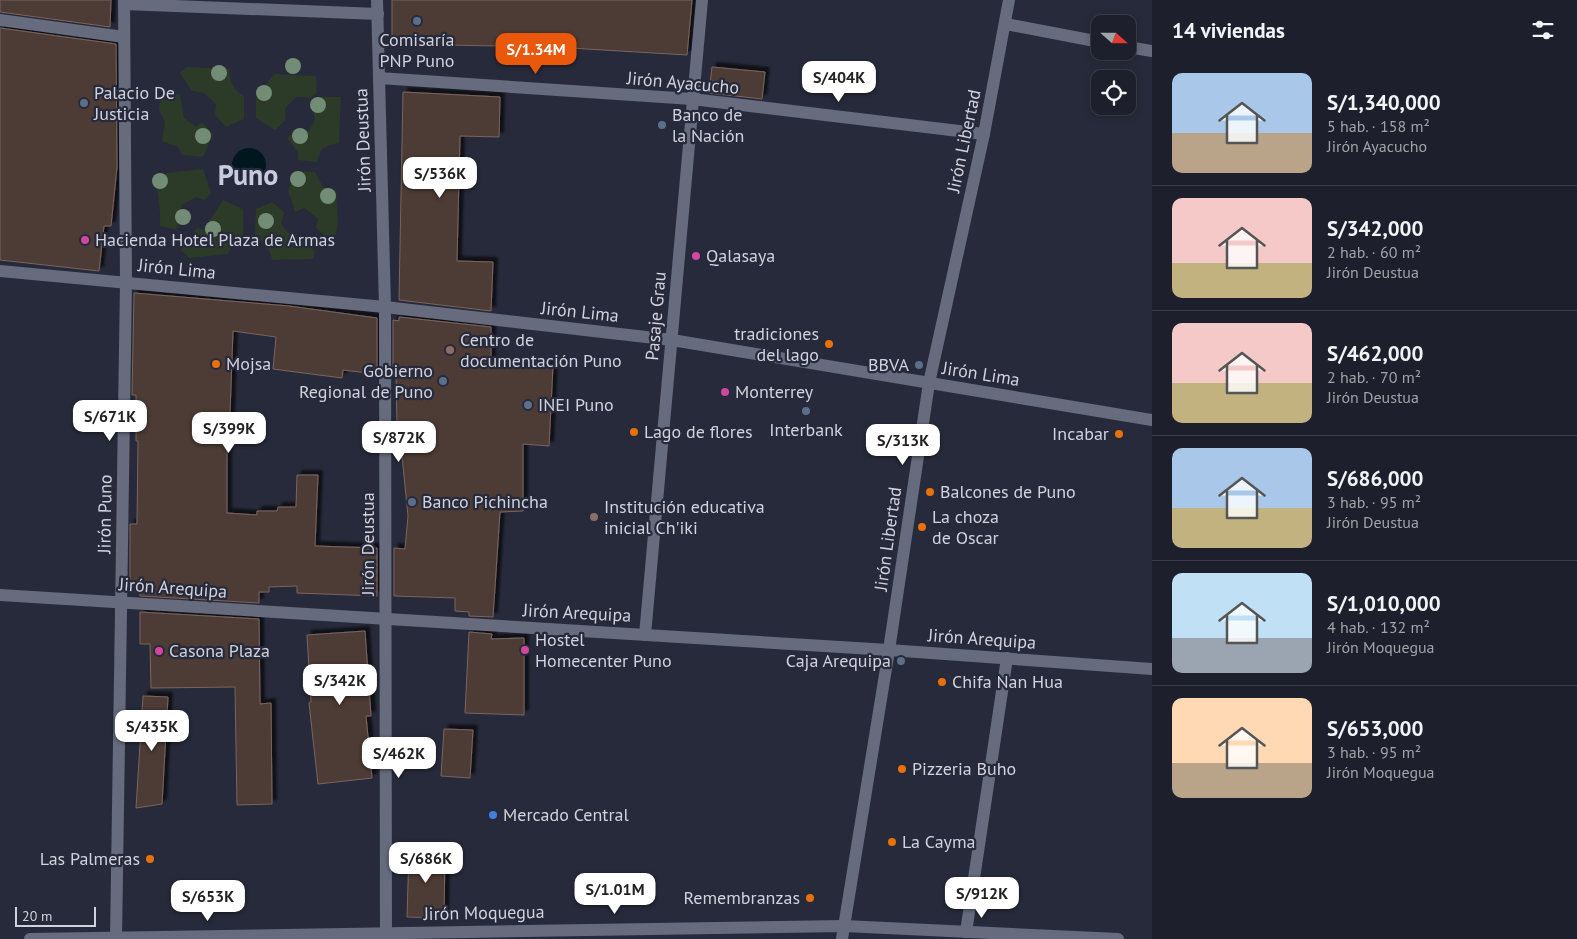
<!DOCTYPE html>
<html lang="es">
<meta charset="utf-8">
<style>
:root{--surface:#1d202c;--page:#252834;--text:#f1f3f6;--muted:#a0a3a9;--line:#3b3e48;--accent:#ea580c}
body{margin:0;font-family:"PT Sans",sans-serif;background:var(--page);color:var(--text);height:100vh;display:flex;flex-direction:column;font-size:19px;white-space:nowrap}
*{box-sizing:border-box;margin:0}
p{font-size:16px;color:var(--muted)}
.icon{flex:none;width:28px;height:28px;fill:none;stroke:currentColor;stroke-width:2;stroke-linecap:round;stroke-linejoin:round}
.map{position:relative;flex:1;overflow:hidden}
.details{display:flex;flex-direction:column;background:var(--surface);width:425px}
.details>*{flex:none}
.needle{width:32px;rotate:111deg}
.controls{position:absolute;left:1091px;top:15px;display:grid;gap:10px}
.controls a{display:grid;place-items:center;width:45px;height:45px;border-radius:10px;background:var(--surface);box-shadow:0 2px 8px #0003,0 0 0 1px var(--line);font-size:25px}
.scale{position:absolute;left:15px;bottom:12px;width:81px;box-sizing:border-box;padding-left:5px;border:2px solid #d0d2dd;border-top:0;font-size:14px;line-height:18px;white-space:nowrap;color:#d0d2dd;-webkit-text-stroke:4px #272a3a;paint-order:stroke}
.price{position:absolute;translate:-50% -42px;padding:0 11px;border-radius:10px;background:#fff;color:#222;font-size:16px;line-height:32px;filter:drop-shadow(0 1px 2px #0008)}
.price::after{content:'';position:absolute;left:50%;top:30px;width:15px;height:11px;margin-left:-8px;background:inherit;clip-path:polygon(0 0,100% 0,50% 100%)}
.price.current{background:var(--accent);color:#fff}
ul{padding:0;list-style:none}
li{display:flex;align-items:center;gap:15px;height:125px;padding:0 20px}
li+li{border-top:1px solid var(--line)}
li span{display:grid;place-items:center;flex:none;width:140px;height:100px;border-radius:10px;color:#555}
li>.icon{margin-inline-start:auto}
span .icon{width:60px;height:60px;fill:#fffc;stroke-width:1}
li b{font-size:21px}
h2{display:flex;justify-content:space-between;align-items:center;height:60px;padding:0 20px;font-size:21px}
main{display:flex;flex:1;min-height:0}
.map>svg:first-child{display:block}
.green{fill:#2b3b27}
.water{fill:#00171e}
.building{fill:#4e3a34;stroke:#7b655e;filter:url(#shadow)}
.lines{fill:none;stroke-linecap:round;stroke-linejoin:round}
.minor{stroke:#676b7e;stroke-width:12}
.tree{fill:#728c75}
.service-dot{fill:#5c6f8a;stroke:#272a3a;stroke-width:2}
.hotel-dot{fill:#d1479c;stroke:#272a3a;stroke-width:2}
.food-dot{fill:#e8710a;stroke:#272a3a;stroke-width:2}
.education-dot{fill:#8d6e63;stroke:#272a3a;stroke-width:2}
.shop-dot{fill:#3f7fe0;stroke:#272a3a;stroke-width:2}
.labels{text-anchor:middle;stroke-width:4.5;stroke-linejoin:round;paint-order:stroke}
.poi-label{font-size:18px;fill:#d0d2dd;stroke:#272a3a;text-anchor:start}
.street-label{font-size:18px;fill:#d0d2dd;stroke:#272a3a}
.town-label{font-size:28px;font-weight:bold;fill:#c6cbe0;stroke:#272a3a}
</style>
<main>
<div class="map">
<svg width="1152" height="939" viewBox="0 0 1152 939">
<defs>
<filter id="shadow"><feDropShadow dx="4.5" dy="-4.5" stdDeviation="1" flood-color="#0009"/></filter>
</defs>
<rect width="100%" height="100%" fill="#272a3a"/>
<g class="green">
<path d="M186 67 229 69C231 83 232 89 244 96V119L226 127 215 115 216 104 204 93 192 91 180 73Z"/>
<polygon points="274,74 316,76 317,92 310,98 296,97 285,108 286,120 275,130 256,118 256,98"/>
<polygon points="162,89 180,95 184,118 196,127 202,122 213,135 203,157 182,155 178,147 162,141 165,122 159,110"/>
<polygon points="322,97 341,97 339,143 329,145 321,150 317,162 298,160 298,152 287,138 296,131 309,131 315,120 313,108"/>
<path d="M203 169 211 193 205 200 196 197 182 205 177 230 160 226C161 209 157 194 157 177L167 173Z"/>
<polygon points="297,171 315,172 323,187 336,191 338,224 334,245 316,228 318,219 304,208 295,212 288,190"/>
<polygon points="223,200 243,209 243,235 235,240 228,254 189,258 180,249 197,228 204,230"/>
<path d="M272 202 284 212 281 224 292 237H304L315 252 313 259 272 260C270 249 265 242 255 237L256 209Z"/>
</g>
<circle class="water" cx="249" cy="165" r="17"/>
<g class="building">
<polygon points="0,0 111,0 110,27 0,12"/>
<polygon points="392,0 692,0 687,55 553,47 445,45 445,42 392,42"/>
<polygon points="0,28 116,44 117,167 111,226 104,226 99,271 0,260"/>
<polygon points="712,67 765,72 762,99 709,93"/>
<polygon points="403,92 500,97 499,137 460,136 457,261 493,262 491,311 399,300"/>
<polygon points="134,293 289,306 377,318 377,374 343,370 342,378 273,369 276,337 233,331 229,441 227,441 227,513 257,515 257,511 277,511 278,507 296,507 297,475 318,475 315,546 377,548 377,596 297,593 297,586 269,587 269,592 259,592 259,603 140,596 140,587 130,587 130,524 137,524 138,441 136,441 136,395 132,395"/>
<polygon points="399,317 491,327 491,363 553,366 549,446 523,444 523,511 500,512 493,617 469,616 469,612 455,611 455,598 394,596 394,548 405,549 408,516 399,426 397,426 396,375 393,375 393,320 399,321"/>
<polygon points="140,612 259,619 260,704 271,703 272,804 237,805 235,687 151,688 150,644 140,644"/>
<polygon points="365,631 371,716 366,716 372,778 318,784 309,703 311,702 307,635"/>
<polygon points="469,632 492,634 491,639 524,638 524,715 465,713"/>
<polygon points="143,696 168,697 162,804 136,808"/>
<polygon points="444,729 473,730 470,778 441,776"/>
<polygon points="409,851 445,851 444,918 407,917"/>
</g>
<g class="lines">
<g class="minor">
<polyline points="377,0 385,307 386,939"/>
<polyline points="124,4 378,14"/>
<polyline points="0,20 124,37"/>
<polyline points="1006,24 1100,42"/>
<polyline points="1128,47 1152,51"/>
<polyline points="379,78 692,99 984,134"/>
<polyline points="0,271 385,307 672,340 1152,420"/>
<polyline points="0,595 889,650 1152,669"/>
<polyline points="645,635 702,0"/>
<polyline points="966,932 1007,658"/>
<polyline points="30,939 844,926 1118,939"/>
<polyline points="116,939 126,282 124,0"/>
<polyline points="842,939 889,650 929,383 984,134 1009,0"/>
</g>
</g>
<g class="tree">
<circle cx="293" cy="66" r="8"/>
<circle cx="219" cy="73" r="8"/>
<circle cx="264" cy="93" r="8"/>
<circle cx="318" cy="105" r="8"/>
<circle cx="203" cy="136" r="8"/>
<circle cx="300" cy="136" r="8"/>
<circle cx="298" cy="179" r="8"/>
<circle cx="160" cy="181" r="8"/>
<circle cx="328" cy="196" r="8"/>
<circle cx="183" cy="217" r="8"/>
<circle cx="266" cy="221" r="8"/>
<circle cx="213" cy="229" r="8"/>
</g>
<g class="service-dot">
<circle cx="417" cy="21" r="5"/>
<circle cx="84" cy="103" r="5"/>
<circle cx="662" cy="125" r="5"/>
<circle cx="919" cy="365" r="5"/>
<circle cx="443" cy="381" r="5"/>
<circle cx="528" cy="405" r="5"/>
<circle cx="806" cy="411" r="5"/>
<circle cx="412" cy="502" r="5"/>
<circle cx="901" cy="661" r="5"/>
</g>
<g class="hotel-dot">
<circle cx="85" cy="240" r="5"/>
<circle cx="696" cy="256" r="5"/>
<circle cx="725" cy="392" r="5"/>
<circle cx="525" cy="650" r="5"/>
<circle cx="159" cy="651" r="5"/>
</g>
<g class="food-dot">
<circle cx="829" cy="344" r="5"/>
<circle cx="216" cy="364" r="5"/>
<circle cx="634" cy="432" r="5"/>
<circle cx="1119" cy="434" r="5"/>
<circle cx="930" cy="492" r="5"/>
<circle cx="922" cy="527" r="5"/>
<circle cx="942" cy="682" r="5"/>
<circle cx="902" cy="769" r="5"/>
<circle cx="892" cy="842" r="5"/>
<circle cx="150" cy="859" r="5"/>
<circle cx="810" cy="898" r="5"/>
</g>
<g class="education-dot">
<circle cx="450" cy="350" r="5"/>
<circle cx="594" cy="517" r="5"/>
</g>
<circle class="shop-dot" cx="493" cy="815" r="5"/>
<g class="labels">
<g class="poi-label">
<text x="417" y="46" text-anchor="middle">Comisaría<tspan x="417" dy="21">PNP Puno</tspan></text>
<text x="94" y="99">Palacio De<tspan x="94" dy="21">Justicia</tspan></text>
<text x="672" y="121">Banco de<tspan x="672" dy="21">la Nación</tspan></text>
<text x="95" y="246">Hacienda Hotel Plaza de Armas</text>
<text x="706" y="262">Qalasaya</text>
<text x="819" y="340" text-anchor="end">tradiciones<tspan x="819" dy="21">del lago</tspan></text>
<text x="460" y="346">Centro de<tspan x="460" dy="21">documentación Puno</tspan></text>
<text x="226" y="370">Mojsa</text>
<text x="909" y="371" text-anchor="end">BBVA</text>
<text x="433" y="377" text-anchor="end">Gobierno<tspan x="433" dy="21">Regional de Puno</tspan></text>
<text x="735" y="398">Monterrey</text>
<text x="538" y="411">INEI Puno</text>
<text x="806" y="436" text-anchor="middle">Interbank</text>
<text x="644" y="438">Lago de flores</text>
<text x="1109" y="440" text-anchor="end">Incabar</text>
<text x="940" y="498">Balcones de Puno</text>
<text x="422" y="508">Banco Pichincha</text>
<text x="604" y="513">Institución educativa<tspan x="604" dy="21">inicial Ch'iki</tspan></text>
<text x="932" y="523">La choza<tspan x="932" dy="21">de Oscar</tspan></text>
<text x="535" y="646">Hostel<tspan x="535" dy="21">Homecenter Puno</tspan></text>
<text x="169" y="657">Casona Plaza</text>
<text x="891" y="667" text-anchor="end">Caja Arequipa</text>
<text x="952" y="688">Chifa Nan Hua</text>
<text x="912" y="775">Pizzeria Buho</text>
<text x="503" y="821">Mercado Central</text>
<text x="902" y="848">La Cayma</text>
<text x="140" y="865" text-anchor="end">Las Palmeras</text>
<text x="800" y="904" text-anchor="end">Remembranzas</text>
</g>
<g class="street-label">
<text transform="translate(683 83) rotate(5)" y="6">Jirón Ayacucho</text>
<text transform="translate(363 140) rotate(-92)" y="6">Jirón Deustua</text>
<text transform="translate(964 141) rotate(-78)" y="6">Jirón Libertad</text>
<text transform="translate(177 269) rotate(6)" y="6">Jirón Lima</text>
<text transform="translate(580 312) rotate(6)" y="6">Jirón Lima</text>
<text transform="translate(656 316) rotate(-85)" y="6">Pasaje Grau</text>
<text transform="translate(981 374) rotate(9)" y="6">Jirón Lima</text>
<text transform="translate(105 514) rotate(-89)" y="6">Jirón Puno</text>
<text transform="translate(888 539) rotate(-82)" y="6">Jirón Libertad</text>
<text transform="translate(368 544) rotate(-90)" y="6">Jirón Deustua</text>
<text transform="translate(173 588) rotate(4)" y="6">Jirón Arequipa</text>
<text transform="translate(577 613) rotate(3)" y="6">Jirón Arequipa</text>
<text transform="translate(982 639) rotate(4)" y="6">Jirón Arequipa</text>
<text transform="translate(484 913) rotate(-1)" y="6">Jirón Moquegua</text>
</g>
<g class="town-label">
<text x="248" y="185">Puno</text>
</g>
</g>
</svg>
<div class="controls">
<a><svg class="needle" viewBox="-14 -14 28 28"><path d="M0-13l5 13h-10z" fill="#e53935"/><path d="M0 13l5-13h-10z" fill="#a0a3a9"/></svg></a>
<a><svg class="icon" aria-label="locate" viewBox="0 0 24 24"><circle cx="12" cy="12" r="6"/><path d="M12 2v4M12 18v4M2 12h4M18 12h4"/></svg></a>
</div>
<div class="scale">20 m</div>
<b class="price current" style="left:536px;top:75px">S/1.34M</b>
<b class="price" style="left:839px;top:103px">S/404K</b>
<b class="price" style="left:440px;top:199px">S/536K</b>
<b class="price" style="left:110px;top:442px">S/671K</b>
<b class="price" style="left:229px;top:454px">S/399K</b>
<b class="price" style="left:399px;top:463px">S/872K</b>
<b class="price" style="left:903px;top:466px">S/313K</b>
<b class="price" style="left:340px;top:706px">S/342K</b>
<b class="price" style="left:152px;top:752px">S/435K</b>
<b class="price" style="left:399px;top:779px">S/462K</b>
<b class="price" style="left:426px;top:884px">S/686K</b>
<b class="price" style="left:615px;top:915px">S/1.01M</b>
<b class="price" style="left:982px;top:919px">S/912K</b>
<b class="price" style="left:208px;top:922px">S/653K</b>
</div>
<section class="details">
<h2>14 viviendas<svg class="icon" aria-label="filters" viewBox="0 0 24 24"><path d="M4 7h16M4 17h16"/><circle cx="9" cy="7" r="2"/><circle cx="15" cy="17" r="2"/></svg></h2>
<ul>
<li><span style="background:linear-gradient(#a9c7e8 60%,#b9a48a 0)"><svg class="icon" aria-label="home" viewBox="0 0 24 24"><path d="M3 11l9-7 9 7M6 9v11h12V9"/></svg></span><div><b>S/1,340,000</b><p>5 hab. · 158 m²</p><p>Jirón Ayacucho</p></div></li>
<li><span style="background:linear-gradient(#f6c9c9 65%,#c2b280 0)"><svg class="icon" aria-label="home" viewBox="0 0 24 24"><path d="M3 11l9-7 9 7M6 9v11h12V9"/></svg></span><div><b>S/342,000</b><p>2 hab. · 60 m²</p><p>Jirón Deustua</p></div></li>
<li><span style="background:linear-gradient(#f6c9c9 60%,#c2b280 0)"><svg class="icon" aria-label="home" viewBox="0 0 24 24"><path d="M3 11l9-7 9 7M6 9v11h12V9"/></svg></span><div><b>S/462,000</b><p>2 hab. · 70 m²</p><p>Jirón Deustua</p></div></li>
<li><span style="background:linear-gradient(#a9c7e8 60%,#c2b280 0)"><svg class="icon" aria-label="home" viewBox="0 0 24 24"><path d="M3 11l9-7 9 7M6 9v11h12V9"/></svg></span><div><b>S/686,000</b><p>3 hab. · 95 m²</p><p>Jirón Deustua</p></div></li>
<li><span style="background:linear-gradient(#bfe0f5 65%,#9aa5b1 0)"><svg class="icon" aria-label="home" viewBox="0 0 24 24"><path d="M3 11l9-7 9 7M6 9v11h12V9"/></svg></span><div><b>S/1,010,000</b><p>4 hab. · 132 m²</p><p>Jirón Moquegua</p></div></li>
<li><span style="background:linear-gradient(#ffd9b3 65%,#b9a48a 0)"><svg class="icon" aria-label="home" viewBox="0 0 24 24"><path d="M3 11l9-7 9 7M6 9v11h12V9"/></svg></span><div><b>S/653,000</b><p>3 hab. · 95 m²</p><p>Jirón Moquegua</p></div></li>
</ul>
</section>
</main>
